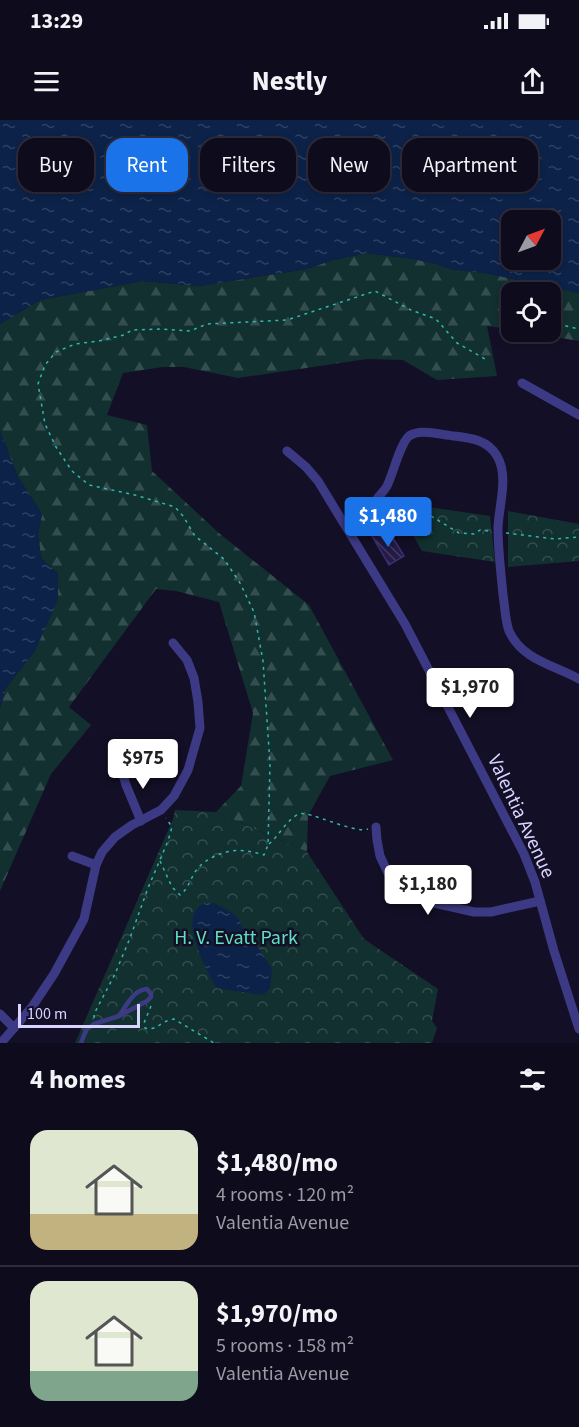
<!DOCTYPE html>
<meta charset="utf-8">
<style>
:root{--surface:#0e0b1c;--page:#1c1929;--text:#f1f3f6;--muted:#9b9ba3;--line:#2e2b3b;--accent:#1a73e8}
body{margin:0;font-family:"Source Sans 3",sans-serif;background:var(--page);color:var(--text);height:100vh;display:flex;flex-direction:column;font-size:22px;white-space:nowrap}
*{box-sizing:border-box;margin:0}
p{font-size:20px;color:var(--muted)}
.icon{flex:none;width:33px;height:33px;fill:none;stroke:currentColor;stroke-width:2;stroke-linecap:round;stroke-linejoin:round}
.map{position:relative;height:923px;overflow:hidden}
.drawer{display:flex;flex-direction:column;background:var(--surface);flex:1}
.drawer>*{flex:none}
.guide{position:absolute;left:18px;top:18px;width:543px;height:54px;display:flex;gap:12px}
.needle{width:39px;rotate:49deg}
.tools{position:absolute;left:501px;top:90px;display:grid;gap:12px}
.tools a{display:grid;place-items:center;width:60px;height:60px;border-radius:12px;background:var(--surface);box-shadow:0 3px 9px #0003,0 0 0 2px var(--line);font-size:30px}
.scale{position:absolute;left:18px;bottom:15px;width:122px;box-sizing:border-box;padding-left:6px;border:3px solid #d9d4ff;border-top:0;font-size:16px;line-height:21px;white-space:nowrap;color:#d9d4ff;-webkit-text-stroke:4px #130f26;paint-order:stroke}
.price{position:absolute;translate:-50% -51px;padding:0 14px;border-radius:6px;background:#fff;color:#222;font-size:20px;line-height:39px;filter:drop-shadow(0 2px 3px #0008)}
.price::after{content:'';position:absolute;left:50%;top:36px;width:18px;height:14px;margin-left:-9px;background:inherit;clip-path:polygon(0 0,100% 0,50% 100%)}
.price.current{background:var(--accent);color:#fff}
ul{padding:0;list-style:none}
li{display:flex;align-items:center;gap:18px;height:150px;padding:0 30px}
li+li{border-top:2px solid var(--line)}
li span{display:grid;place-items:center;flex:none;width:168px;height:120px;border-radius:18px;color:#555}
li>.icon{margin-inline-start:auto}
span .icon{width:72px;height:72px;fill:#fffc;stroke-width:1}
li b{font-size:26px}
h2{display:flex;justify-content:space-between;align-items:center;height:72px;padding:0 30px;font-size:26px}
.tag{padding:0 21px;border-radius:18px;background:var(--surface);box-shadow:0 3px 9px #0003,0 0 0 2px var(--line);font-size:21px;line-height:54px}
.tag.current{background:var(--accent);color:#fff}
.status{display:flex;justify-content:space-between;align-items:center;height:42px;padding:0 30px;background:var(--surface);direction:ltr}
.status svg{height:16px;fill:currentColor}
header{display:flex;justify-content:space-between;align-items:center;height:78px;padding:0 30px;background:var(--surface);font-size:27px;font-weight:700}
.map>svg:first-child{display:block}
.forest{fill:url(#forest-firs)}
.park{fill:url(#park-crowns)}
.pitch{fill:#12302f}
.water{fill:url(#water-ripples);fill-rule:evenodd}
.building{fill:url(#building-back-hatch);stroke:#3b2d73;stroke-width:1.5}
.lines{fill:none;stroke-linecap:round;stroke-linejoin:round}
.path{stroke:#2fb8b0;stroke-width:1.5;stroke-dasharray:3 4.5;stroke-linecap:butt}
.lane{stroke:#3d3a85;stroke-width:4.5}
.street{stroke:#3d3a85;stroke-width:9}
.labels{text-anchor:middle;stroke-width:5;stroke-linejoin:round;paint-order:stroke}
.street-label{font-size:20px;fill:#d9d4ff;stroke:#130f26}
.park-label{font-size:20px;fill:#5fe0c0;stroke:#130f26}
</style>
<div class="status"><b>13:29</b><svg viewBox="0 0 49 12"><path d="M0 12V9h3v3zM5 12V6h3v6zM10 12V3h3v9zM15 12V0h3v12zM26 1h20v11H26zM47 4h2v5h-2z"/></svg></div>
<header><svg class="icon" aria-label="menu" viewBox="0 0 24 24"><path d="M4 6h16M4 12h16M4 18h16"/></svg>Nestly<svg class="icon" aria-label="share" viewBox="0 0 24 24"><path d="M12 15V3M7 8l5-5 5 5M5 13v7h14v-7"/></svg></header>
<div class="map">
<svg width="579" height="923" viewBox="0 0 579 923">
<defs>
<pattern id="forest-firs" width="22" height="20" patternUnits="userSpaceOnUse" patternTransform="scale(1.5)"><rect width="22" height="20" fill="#12302f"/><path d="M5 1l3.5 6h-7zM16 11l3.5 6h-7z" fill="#344d4e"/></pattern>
<pattern id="park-crowns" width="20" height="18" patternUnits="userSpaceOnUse" patternTransform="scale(1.5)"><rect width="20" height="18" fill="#12302f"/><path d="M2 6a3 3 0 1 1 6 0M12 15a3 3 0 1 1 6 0" fill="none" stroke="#344d4e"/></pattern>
<pattern id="water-ripples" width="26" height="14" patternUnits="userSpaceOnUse" patternTransform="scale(1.5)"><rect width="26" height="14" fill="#0c2248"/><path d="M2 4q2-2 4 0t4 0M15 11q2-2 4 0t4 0" fill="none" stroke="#2f4163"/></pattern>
<pattern id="building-back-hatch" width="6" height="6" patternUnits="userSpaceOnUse" patternTransform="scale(1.5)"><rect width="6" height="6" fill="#241b47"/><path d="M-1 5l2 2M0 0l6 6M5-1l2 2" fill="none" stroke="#433b63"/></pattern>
</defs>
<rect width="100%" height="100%" fill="#130f26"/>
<polygon class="forest" points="367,133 413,139 437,144 450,149 485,153 579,173 579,221 524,212 550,212 550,172 512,172 511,209 487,206 497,256 437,260 403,240 367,239 238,258 184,247 163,247 123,253 107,295 147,305 152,351 220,414 309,485 393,640 330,656 308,696 307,732 216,692 241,666 253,593 219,482 176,471 156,469 69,587 91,605 51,654 0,771 0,589 5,569 35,531 58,454 41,438 38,414 42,394 18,357 0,311 0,204 40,180 142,161 199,166 306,149 333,140"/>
<g class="park">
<polygon points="394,382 490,396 495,442 422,431"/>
<polygon points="508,391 579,404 579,441 508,447"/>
<polygon points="175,690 216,692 307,732 364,819 438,869 432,901 437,908 432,923 75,923 173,699"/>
</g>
<polygon class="pitch" points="135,909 155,923 106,923 111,911"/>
<g class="water">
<path d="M0 0H579V173L486 153 450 149 437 144 413 139 367 133 333 140 306 149 199 166 142 161 40 180 0 204ZM512 100H550V140H512Z"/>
<polygon points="0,311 18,357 42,394 38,414 41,438 58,454 58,480 35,531 5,569 0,589"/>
<path d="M205 783H214L231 792 238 798 242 807 252 818 272 849 270 868 263 875 216 868C207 850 175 795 205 783Z"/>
</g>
<polygon class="building" points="380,411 385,420 392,416 404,436 389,445 372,416"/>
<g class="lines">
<g class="path">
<polyline points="558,204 579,209"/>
<polyline points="390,378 426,393 459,413 474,414 480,410 489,411"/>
<path d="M352 401C352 391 359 388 366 383"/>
<polyline points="506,413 555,419 579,417"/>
<path d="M269 724C278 717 287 699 299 694 308 690 354 714 368 709"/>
<path d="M160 741 172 767 180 775C188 769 190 760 195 752 205 737 229 728 246 731 252 732 258 733 264 735L268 725 270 644 263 541 254 492 240 463 224 439 195 416 183 396 175 387 135 375 89 365 72 351 56 327 45 304 38 264 45 245 56 232 75 224 99 221 124 215 132 210 161 209 190 211 207 204 287 200 375 171 411 190 436 199 457 223 485 239"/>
<path d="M151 886 144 903 145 908C158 911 160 901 174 899L214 923"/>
<polyline points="94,898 94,894 115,854 130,818 148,768 168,721 172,707 166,698"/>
</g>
<path class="lane" d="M81 923 86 910 94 904 119 896 147 881 151 877V874L147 869C133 870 127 885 119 896"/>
<g class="street">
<polyline points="522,263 579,295"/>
<polyline points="287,331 306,347 318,361 405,504 524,734 535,762 554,831 579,909"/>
<path d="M376 380C380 375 384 371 387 366 393 354 400 324 409 316 420 308 441 315 454 316 471 318 488 320 497 336 509 356 499 385 498 407 498 430 501 453 503 475 505 487 505 500 509 511 522 540 554 545 579 559"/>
<polyline points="121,648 126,665 141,701"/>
<polyline points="376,707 377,720 380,736 388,753 416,774 430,782 474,792 491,792 540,781"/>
<polyline points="72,736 96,745"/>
<polyline points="0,894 14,908"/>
<polyline points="1,923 32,887 54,854 84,799 96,745 102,732 115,717 132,705 161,690 174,676 188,650 200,608 198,582 194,558 187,540 173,523"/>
</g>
</g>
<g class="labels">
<g class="street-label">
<text transform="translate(522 696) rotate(65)" y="7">Valentia Avenue</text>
</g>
<g class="park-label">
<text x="236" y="824">H. V. Evatt Park</text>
</g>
</g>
</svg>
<div class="tools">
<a><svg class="needle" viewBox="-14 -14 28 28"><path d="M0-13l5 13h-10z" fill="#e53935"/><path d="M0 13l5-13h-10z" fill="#9b9ba3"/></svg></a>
<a><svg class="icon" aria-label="locate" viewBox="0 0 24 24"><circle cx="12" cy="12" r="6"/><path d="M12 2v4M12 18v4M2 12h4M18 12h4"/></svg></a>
</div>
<div class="scale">100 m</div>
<b class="price current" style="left:388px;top:428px">$1,480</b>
<b class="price" style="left:470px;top:599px">$1,970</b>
<b class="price" style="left:143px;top:670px">$975</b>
<b class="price" style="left:428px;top:796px">$1,180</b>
<div class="guide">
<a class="tag">Buy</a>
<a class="tag current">Rent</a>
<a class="tag">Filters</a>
<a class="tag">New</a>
<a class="tag">Apartment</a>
</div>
</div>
<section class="drawer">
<h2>4 homes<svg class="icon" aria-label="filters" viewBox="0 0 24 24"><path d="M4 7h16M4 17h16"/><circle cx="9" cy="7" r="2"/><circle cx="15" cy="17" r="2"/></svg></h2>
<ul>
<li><span style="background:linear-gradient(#dfe7d0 70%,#c2b280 0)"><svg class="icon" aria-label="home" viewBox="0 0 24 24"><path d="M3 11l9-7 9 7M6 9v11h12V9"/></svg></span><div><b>$1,480/mo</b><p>4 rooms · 120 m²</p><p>Valentia Avenue</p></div></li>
<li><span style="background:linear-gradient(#dfe7d0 75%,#7fa58c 0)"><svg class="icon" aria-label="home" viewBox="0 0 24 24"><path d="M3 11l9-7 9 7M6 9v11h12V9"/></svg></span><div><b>$1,970/mo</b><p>5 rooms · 158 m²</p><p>Valentia Avenue</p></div></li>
</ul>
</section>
